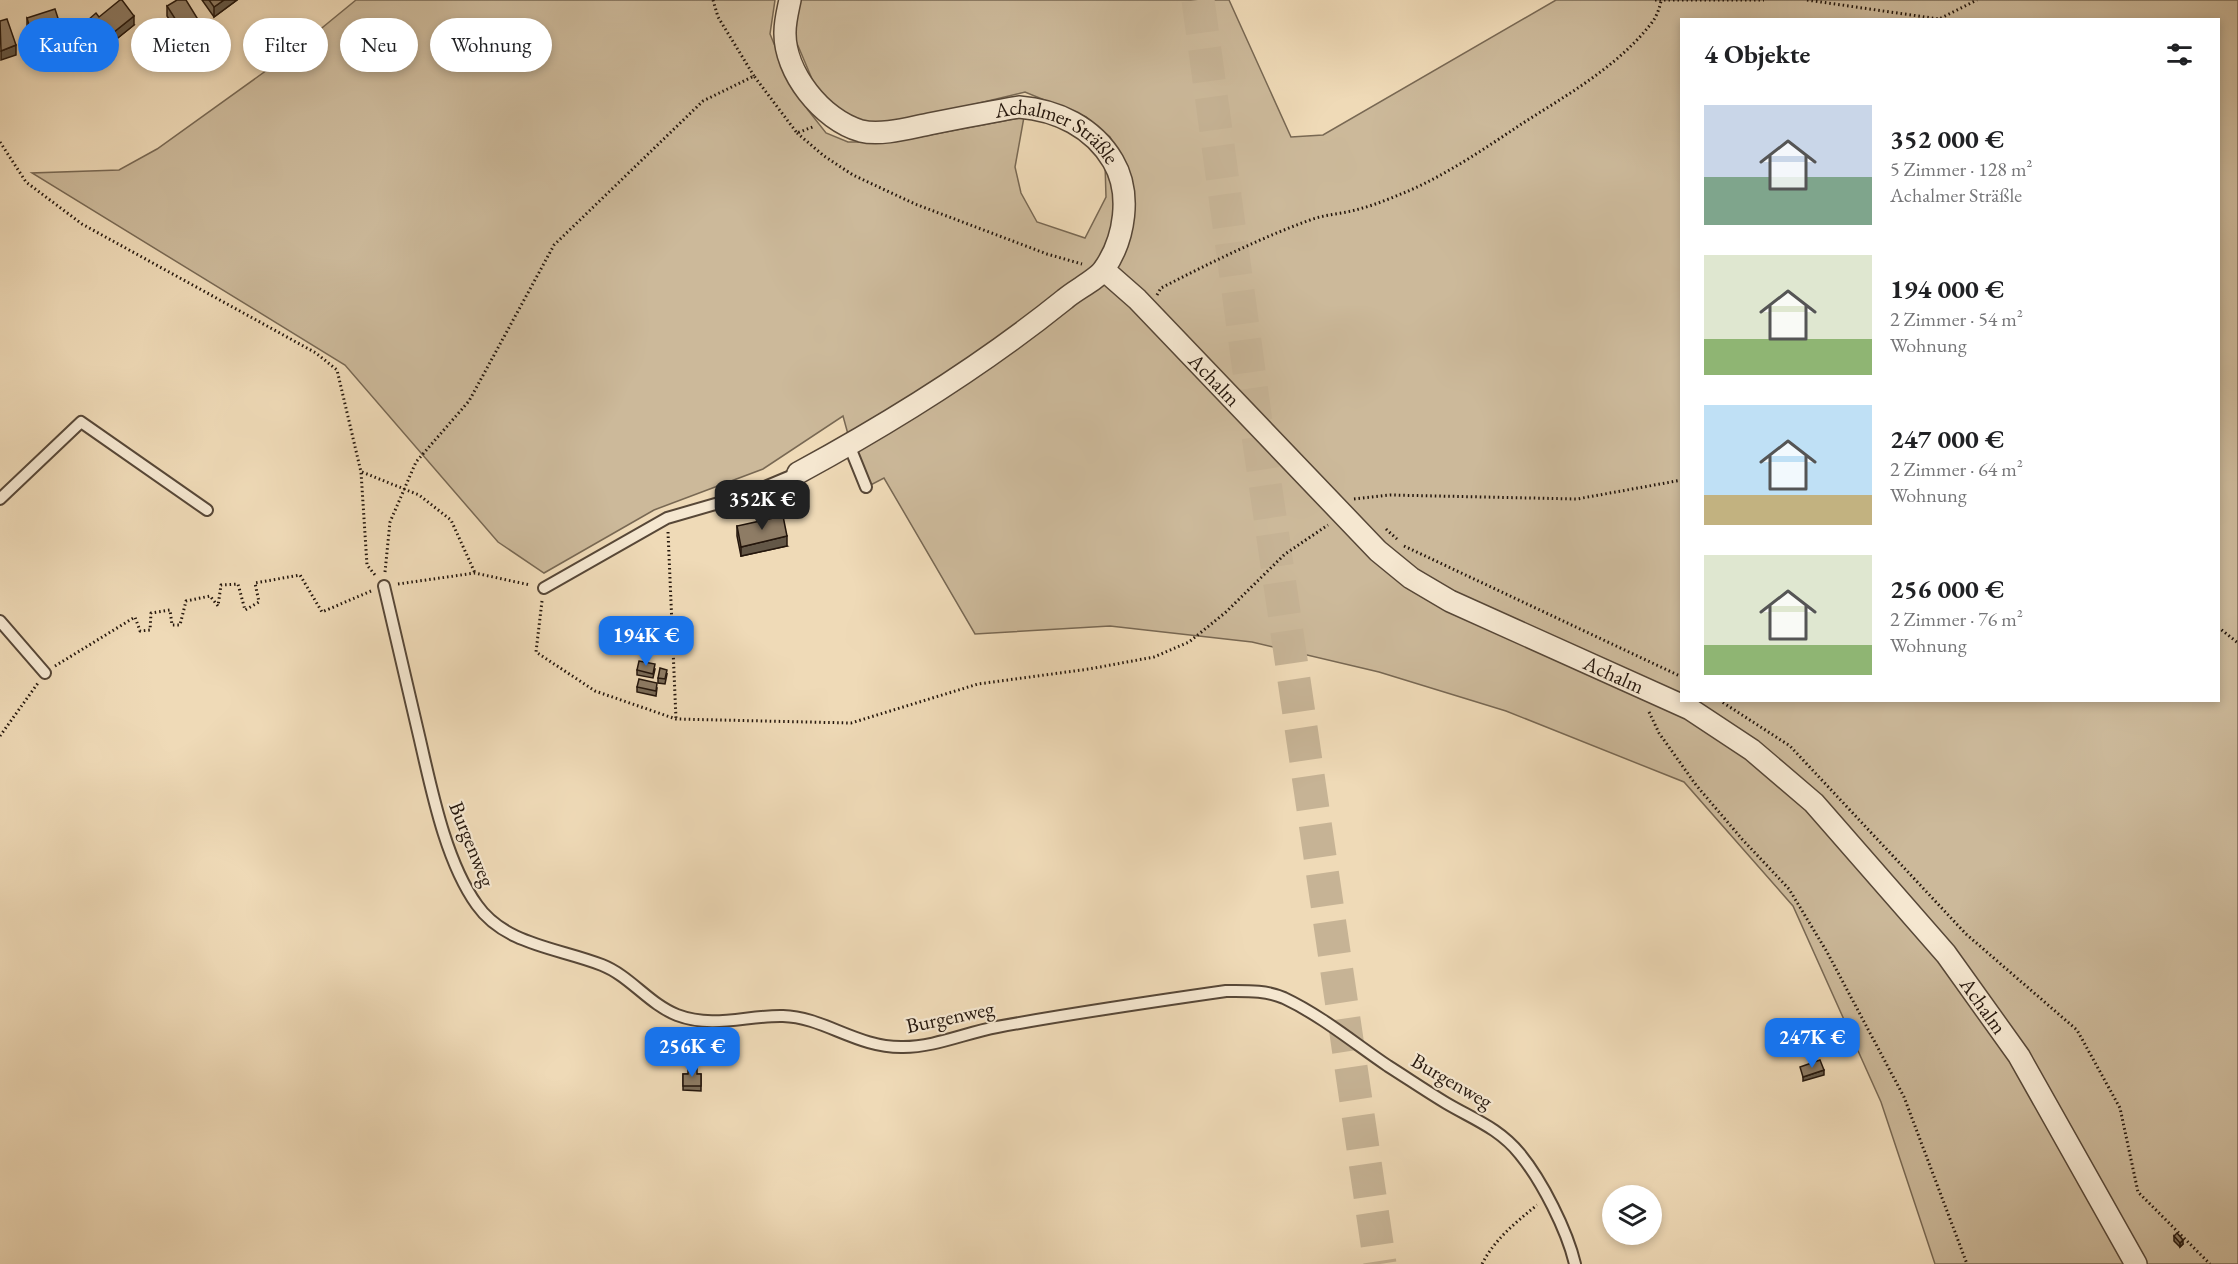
<!DOCTYPE html>
<html lang="de">
<meta charset="utf-8">
<style>
:root{--surface:#fff;--page:#f2f2f2;--text:#202124;--muted:#757577;--accent:#1a73e8}
body{margin:0;font-family:"EB Garamond",serif;background:var(--page);color:var(--text);height:100vh;display:flex;flex-direction:column;font-size:22px;white-space:nowrap}
*{box-sizing:border-box;margin:0}
p{font-size:20px;color:var(--muted)}
.icon{flex:none;width:33px;height:33px;fill:none;stroke:currentColor;stroke-width:2;stroke-linecap:round;stroke-linejoin:round}
.map{position:relative;flex:1;overflow:hidden}
.sheet{position:absolute;left:1680px;top:18px;width:540px;height:684px;display:flex;flex-direction:column;background:var(--surface);border-radius:0px;box-shadow:0 3px 9px #0003}
.sheet>*{flex:none}
.hud{position:absolute;left:18px;top:18px;width:570px;height:54px;display:flex;gap:12px}
.controls{position:absolute;left:1602px;top:1185px;display:grid;gap:12px}
.controls a{display:grid;place-items:center;width:60px;height:60px;border-radius:50%;background:var(--surface);box-shadow:0 3px 9px #0003;font-size:30px}
.price{position:absolute;translate:-50% -51px;padding:0 14px;border-radius:12px;background:var(--accent);color:#fff;font-size:20px;line-height:39px;filter:drop-shadow(0 2px 3px #0008)}
.price::after{content:'';position:absolute;left:50%;top:36px;width:18px;height:14px;margin-left:-9px;background:inherit;clip-path:polygon(0 0,100% 0,50% 100%)}
.price.selected{background:#222;color:#fff}
ul{padding:0;list-style:none}
li{display:flex;align-items:center;gap:18px;height:150px;padding:0 24px}
li span{display:grid;place-items:center;flex:none;width:168px;height:120px;border-radius:0px;color:#555}
li>.icon{margin-inline-start:auto}
span .icon{width:72px;height:72px;fill:#fffc;stroke-width:1}
li b{font-size:26px}
h2{display:flex;justify-content:space-between;align-items:center;height:72px;padding:0 24px;font-size:26px}
.chip{padding:0 21px;border-radius:27px;background:var(--surface);box-shadow:0 3px 9px #0003;font-size:21px;line-height:54px}
.chip.selected{background:var(--accent);color:#fff}
.map>svg:first-child{display:block}
.green{fill:#ccb99a;stroke:#786853;stroke-width:1.5;fill-rule:evenodd}
.lines{fill:none;stroke-linecap:round;stroke-linejoin:round}
.primary-tunnel{stroke:#c6b395;stroke-width:33;stroke-dasharray:33 16;stroke-linecap:butt}
.lane-casing{stroke:#574737;stroke-width:14}
.street-casing{stroke:#574737;stroke-width:24}
.path{stroke:#24160c;stroke-width:3;stroke-dasharray:1.5 3;stroke-linecap:butt}
.lane{stroke:#f5e7d0;stroke-width:10}
.street{stroke:#f5e7d0;stroke-width:21}
.wall{fill:#7a6b57;stroke:#24160c;stroke-width:1.5}
.shaded-wall{fill:#635747;stroke:#24160c;stroke-width:1.5}
.building{fill:#8e7c65;stroke:#24160c;stroke-width:1.5}
.labels{text-anchor:middle;stroke-width:4.5;stroke-linejoin:round;paint-order:stroke}
.street-label{font-size:21px;fill:#24160c;stroke:#f5e7d0}
</style>
<div class="map">
<svg width="2238" height="1264" viewBox="0 0 2238 1264">
<rect width="100%" height="100%" fill="#efdab7"/>
<filter id="stains"><feTurbulence type="fractalNoise" baseFrequency=".00333" numOctaves="4"/><feColorMatrix values="0 0 0 0 .2 0 0 0 0 .09 0 0 0 0 .02 0 0 0 .5 -.17"/></filter>
<radialGradient id="worn" r=".72"><stop offset=".6" stop-color="#630" stop-opacity="0"/><stop offset="1" stop-color="#630" stop-opacity=".3"/></radialGradient>
<path class="green" d="M356 0H775L770 34 788 78 808 110 826 133 848 142H893L1024 117 1015 167 1021 193 1037 222 1085 238 1106 197 1105 164 1122 160 1110 137 1086 117 1025 92 900 122 863 127 818 93 793 34 797 0H1229L1291 137 1323 135 1556 0H2238V1264H1935L1881 1102 1793 906 1684 782 1506 711 1379 672 1252 642 1110 626 975 634 884 478 863 489 843 416 763 469 654 510 544 573 498 542 345 365 32 173 119 170 157 149 295 50ZM1682 20H2218V700H1682Z"/>
<g class="lines">
<polyline class="primary-tunnel" points="1198,0 1256,422 1380,1264"/>
<defs>
<g id="lane">
<polyline points="849,445 866,487"/>
<polyline points="0,499 81,422 207,510"/>
<path d="M384 586C396 637 408 689 420 740 432 792 446 862 477 905 505 945 559 948 602 965 630 976 649 1004 677 1015 714 1029 747 1015 783 1016 824 1017 857 1048 903 1047 935 1047 965 1033 997 1027 1073 1013 1149 1002 1226 991 1246 991 1266 990 1284 998 1322 1016 1354 1043 1388 1066 1407 1078 1426 1091 1446 1103 1473 1119 1499 1128 1520 1154 1542 1181 1567 1230 1575 1264"/>
<polyline points="544,588 667,518 743,496 798,473"/>
<polyline points="0,621 45,673"/>
</g>
<g id="street">
<path id="s1" d="M790 0C788 10 785 21 785 32 784 72 822 120 861 131 881 136 909 128 929 124 959 118 989 112 1019 107 1057 110 1093 127 1113 161 1132 193 1125 239 1104 269 1098 279 1075 290 1065 299 982 366 892 422 798 473"/>
<path id="s2" d="M1104 270 1137 299 1378 551 1411 578 1450 601 1690 709 1752 750 1814 803 1946 954 2019 1056 2136 1264"/>
</g>
</defs>
<use href="#lane" class="lane-casing"/>
<use href="#street" class="street-casing"/>
<g class="path">
<polyline points="713,0 718,17 754,76"/>
<polyline points="1655,0 1764,0"/>
<polyline points="1807,0 1939,19 1977,0"/>
<polyline points="797,133 824,156 853,175 915,204 1047,254 1082,264"/>
<polyline points="0,142 26,182 82,224 316,353 337,370 361,472 367,565 375,575"/>
<path d="M1157 295 1161 288C1210 263 1258 239 1310 220 1326 214 1343 214 1359 209 1375 205 1391 198 1406 192 1446 175 1484 149 1520 125 1565 96 1616 68 1650 25 1656 18 1659 10 1661 1"/>
<polyline points="362,472 419,495 451,520 475,573"/>
<polyline points="1354,499 1390,495 1577,499 1682,480"/>
<polyline points="1386,529 1397,539"/>
<polyline points="668,532 676,719"/>
<polyline points="1404,546 1682,677"/>
<polyline points="385,572 390,522 416,462 469,401 554,245 703,101 754,76 797,133 815,126"/>
<polyline points="398,584 475,573 530,585"/>
<polyline points="542,601 536,652 595,691 676,719 851,723 978,684 1089,669 1154,657 1189,642 1226,612 1285,554 1328,525"/>
<polyline points="2218,627 2238,643"/>
<polyline points="55,666 135,617 140,631 150,630 151,613 170,610 172,625 180,625 186,601 210,596 218,606 221,585 238,584 245,610 259,602 255,583 300,575 322,612 371,591"/>
<polyline points="1719,700 1790,746 1966,934 2077,1030 2120,1108 2138,1192 2210,1264"/>
<polyline points="1649,712 1659,733 1696,785 1742,839 1789,889 1827,952 1904,1097 1967,1264"/>
<polyline points="0,736 38,683"/>
<path d="M1482 1264C1495 1239 1515 1223 1537 1205"/>
</g>
<use href="#lane" class="lane"/>
<use href="#street" class="street"/>
</g>
<g class="wall">
<polygon points="202,0 237,0 214,17"/>
<polygon points="167,6 202,35 186,45 167,16"/>
<polygon points="99,17 134,25 109,45 101,35 96,39 88,29 88,20"/>
<polygon points="27,18 68,59 39,68 27,28"/>
<polygon points="737,526 787,546 741,556 737,536"/>
<polygon points="655,669 653,678 637,675 637,670"/>
<polygon points="667,674 665,684 658,683 658,678"/>
<polygon points="637,687 657,688 656,696 637,692"/>
<polygon points="683,1074 701,1074 701,1091 683,1090"/>
<polygon points="2174,1236 2183,1244 2180,1247 2174,1241"/>
</g>
<g class="shaded-wall">
<polygon points="224,0 237,0 214,17 214,7"/>
<polygon points="134,16 134,25 109,45 109,36"/>
<polygon points="101,26 101,35 96,39 96,30"/>
<polygon points="202,26 202,35 186,45 186,36"/>
<polygon points="16,45 16,55 1,60 1,51"/>
<polygon points="68,49 68,59 39,68 39,59"/>
<polygon points="787,536 787,546 741,556 741,547"/>
<polygon points="1824,1070 1824,1075 1803,1081 1803,1077"/>
<polygon points="2183,1240 2183,1244 2180,1247 2180,1243"/>
</g>
<g class="building">
<polygon points="120,0 122,0 134,16 109,36 101,26 96,30 88,20 96,13 99,17"/>
<polygon points="177,0 186,0 202,26 186,36 167,6"/>
<polygon points="209,0 224,0 214,7"/>
<polygon points="55,9 68,49 39,59 27,18"/>
<polygon points="7,19 16,45 1,51 0,21"/>
<polygon points="783,516 787,536 741,547 737,526"/>
<polygon points="639,661 655,664 653,674 637,670"/>
<polygon points="660,668 667,670 665,679 658,678"/>
<polygon points="639,679 657,683 656,691 637,687"/>
<polygon points="1820,1060 1824,1070 1803,1077 1800,1067"/>
<polygon points="688,1066 697,1066 697,1074 701,1074 701,1086 683,1086 683,1074 688,1074"/>
<polygon points="2177,1233 2183,1240 2180,1243 2174,1236"/>
</g>
<g class="labels">
<g class="street-label">
<text dy="7" stroke="none"><textPath href="#s1" startOffset="370">Achalmer Sträßle</textPath></text>
<text dy="7" stroke="none"><textPath href="#s2" startOffset="156">Achalm</textPath></text>
<text dy="7" stroke="none"><textPath href="#s2" startOffset="660">Achalm</textPath></text>
<text transform="translate(472 844) rotate(68)" y="7">Burgenweg</text>
<text dy="7" stroke="none"><textPath href="#s2" startOffset="1164">Achalm</textPath></text>
<text transform="translate(950 1017) rotate(-12)" y="7">Burgenweg</text>
<text transform="translate(1452 1081) rotate(30)" y="7">Burgenweg</text>
</g>
</g>
<rect width="100%" height="100%" filter="url(#stains)"/>
<rect width="100%" height="100%" fill="url(#worn)"/>
</svg>
<div class="controls">
<a><svg class="icon" aria-label="layers" viewBox="0 0 24 24"><path d="M12 4l9 5-9 5-9-5zM3 14l9 5 9-5"/></svg></a>
</div>
<b class="price selected" style="left:762px;top:531px">352K €</b>
<b class="price" style="left:646px;top:667px">194K €</b>
<b class="price" style="left:1812px;top:1069px">247K €</b>
<b class="price" style="left:692px;top:1078px">256K €</b>
<div class="hud">
<a class="chip selected">Kaufen</a>
<a class="chip">Mieten</a>
<a class="chip">Filter</a>
<a class="chip">Neu</a>
<a class="chip">Wohnung</a>
</div>
<section class="sheet">
<h2>4 Objekte<svg class="icon" aria-label="filters" viewBox="0 0 24 24"><path d="M4 7h16M4 17h16"/><circle cx="9" cy="7" r="2"/><circle cx="15" cy="17" r="2"/></svg></h2>
<ul>
<li><span style="background:linear-gradient(#c9d6e8 60%,#7fa58c 0)"><svg class="icon" aria-label="home" viewBox="0 0 24 24"><path d="M3 11l9-7 9 7M6 9v11h12V9"/></svg></span><div><b>352 000 €</b><p>5 Zimmer · 128 m²</p><p>Achalmer Sträßle</p></div></li>
<li><span style="background:linear-gradient(#dfe7d0 70%,#8fb573 0)"><svg class="icon" aria-label="home" viewBox="0 0 24 24"><path d="M3 11l9-7 9 7M6 9v11h12V9"/></svg></span><div><b>194 000 €</b><p>2 Zimmer · 54 m²</p><p>Wohnung</p></div></li>
<li><span style="background:linear-gradient(#bfe0f5 75%,#c2b280 0)"><svg class="icon" aria-label="home" viewBox="0 0 24 24"><path d="M3 11l9-7 9 7M6 9v11h12V9"/></svg></span><div><b>247 000 €</b><p>2 Zimmer · 64 m²</p><p>Wohnung</p></div></li>
<li><span style="background:linear-gradient(#dfe7d0 75%,#8fb573 0)"><svg class="icon" aria-label="home" viewBox="0 0 24 24"><path d="M3 11l9-7 9 7M6 9v11h12V9"/></svg></span><div><b>256 000 €</b><p>2 Zimmer · 76 m²</p><p>Wohnung</p></div></li>
</ul>
</section>
</div>
